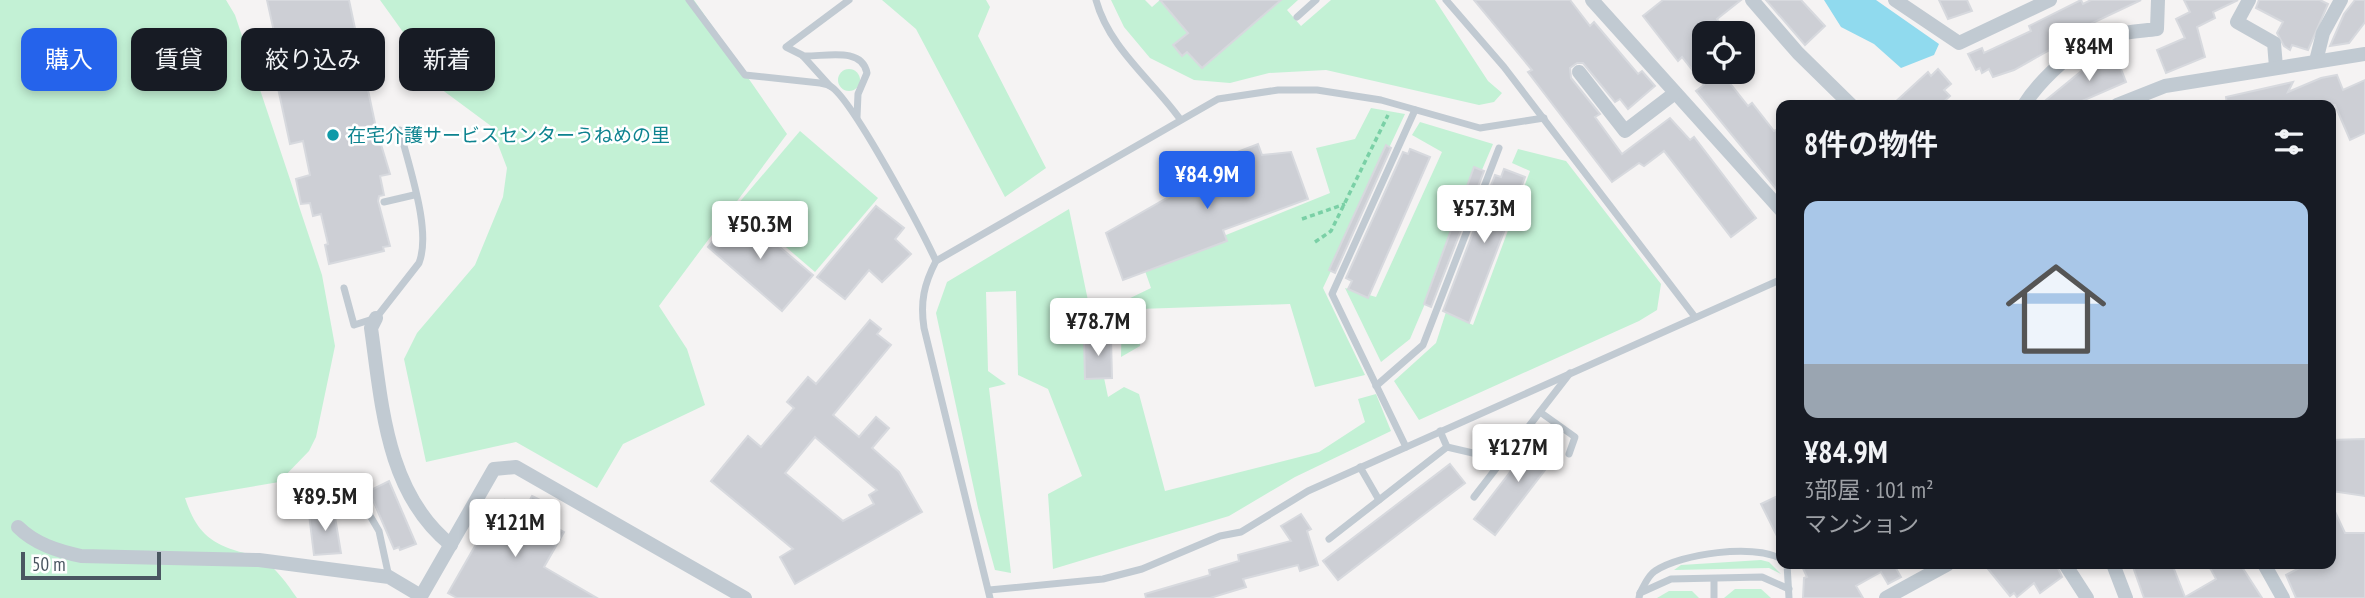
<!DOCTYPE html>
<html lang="ja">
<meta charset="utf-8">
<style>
:root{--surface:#171b24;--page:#242831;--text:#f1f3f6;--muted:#9ea1a6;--accent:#2563eb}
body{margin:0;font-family:"PT Sans Narrow","Noto Sans JP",sans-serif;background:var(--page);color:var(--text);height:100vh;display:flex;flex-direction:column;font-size:26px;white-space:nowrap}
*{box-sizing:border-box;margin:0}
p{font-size:23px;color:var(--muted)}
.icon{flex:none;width:38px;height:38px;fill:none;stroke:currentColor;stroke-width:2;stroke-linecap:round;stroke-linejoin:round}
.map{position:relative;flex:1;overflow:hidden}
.details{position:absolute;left:1776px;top:100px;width:560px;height:469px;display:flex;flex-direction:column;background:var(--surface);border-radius:14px;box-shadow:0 4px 10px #0003}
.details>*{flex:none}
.guide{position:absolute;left:21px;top:28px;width:665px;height:63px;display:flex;gap:14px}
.buttons{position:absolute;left:1692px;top:21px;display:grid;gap:14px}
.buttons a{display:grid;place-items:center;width:63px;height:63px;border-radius:14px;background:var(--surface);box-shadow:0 4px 10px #0003;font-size:35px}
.scale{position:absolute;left:21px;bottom:18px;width:140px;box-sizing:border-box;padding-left:7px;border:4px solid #4a5661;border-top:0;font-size:19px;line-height:24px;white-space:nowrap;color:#4a5661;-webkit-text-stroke:5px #fff;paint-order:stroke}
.price{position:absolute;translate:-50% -60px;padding:0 16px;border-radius:7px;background:#fff;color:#222;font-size:23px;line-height:46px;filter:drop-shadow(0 2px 4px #0008)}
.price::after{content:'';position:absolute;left:50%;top:42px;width:21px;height:16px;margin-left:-10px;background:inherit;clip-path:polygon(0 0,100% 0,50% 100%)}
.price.on{background:var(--accent);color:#fff}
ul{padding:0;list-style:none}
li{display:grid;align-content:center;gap:14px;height:371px;padding:0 28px}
li span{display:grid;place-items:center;height:217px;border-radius:14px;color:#555}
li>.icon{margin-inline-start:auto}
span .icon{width:126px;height:126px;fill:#fffc;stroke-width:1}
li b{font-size:30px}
h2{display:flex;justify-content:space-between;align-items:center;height:84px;padding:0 28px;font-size:30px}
.pill{padding:0 24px;border-radius:14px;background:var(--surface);box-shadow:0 4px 10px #0003;font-size:24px;line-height:63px}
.pill.on{background:var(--accent);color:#fff}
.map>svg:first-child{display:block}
.green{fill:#c3f1d5}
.water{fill:#90daee}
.building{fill:#cdcfd5;stroke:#d7d9de;stroke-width:2;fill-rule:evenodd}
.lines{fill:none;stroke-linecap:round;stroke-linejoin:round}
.path{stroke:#7ad0a6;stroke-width:3.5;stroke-dasharray:5 3.5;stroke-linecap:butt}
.lane{stroke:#c1cad2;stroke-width:7}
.street{stroke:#c1cad2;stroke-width:14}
.culture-dot{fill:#0f9aa8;stroke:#fff;stroke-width:2.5}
.labels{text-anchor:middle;stroke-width:5;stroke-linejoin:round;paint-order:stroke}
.culture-label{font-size:19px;fill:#0d838f;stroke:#fff;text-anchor:start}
</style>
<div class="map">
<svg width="2365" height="598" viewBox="0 0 2365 598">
<rect width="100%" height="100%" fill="#f5f3f3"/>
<g class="green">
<path d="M0 0H226L235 15 322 275 335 346 316 437 309 451 279 482 185 498C194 525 205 541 234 550 242 553 253 554 260 558 276 567 287 584 297 598H0Z"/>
<polygon points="380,0 694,0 787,134 659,306 687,349 705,405 623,444 597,488 516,442 426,462 404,359 417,333 475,265 503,197 507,168 491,126 433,83 413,46"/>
<polygon points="882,0 986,0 990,7 978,36 1046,168 1005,197 916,29"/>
<polygon points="1111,0 1145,0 1152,7 1160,0 1298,0 1287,10 1301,26 1331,0 1435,0 1488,81 1502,93 1494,102 1479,105 1326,70 1269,73 1230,83 1194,80 1150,58 1124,27"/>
<circle cx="849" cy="80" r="11"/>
<polygon points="1371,108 1405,114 1323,288 1365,375 1315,387 1290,304 1139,309 1140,346 1121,357 1122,302 1151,288 1144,268 1330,193 1316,148 1355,139"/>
<polygon points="1420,122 1493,144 1410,339 1381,362 1345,288 1376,297 1442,152 1412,135"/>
<polygon points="800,131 878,198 815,272 737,205"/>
<polygon points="1518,149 1566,161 1661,284 1657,310 1639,321 1419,420 1394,381 1436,343 1446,312 1473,325 1530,171 1512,163"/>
<polygon points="1069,209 1108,397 1124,387 1139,394 1165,491 1319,452 1365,422 1358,399 1376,394 1391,431 1295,477 1229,516 1053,569 1048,494 1082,476 1048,389 1018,375 1016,291 986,292 988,371 1006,384 989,388 1011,573 995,570 978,508 936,313 947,282"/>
<polygon points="1761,560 1769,562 1781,574 1769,568 1674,570 1681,565"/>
<polygon points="1735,589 1761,589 1771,598 1724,598"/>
<polygon points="1669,591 1692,591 1699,598 1657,598"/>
</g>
<polygon class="water" points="1824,0 1876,0 1939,44 1934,55 1901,68 1874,44 1841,27"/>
<g class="building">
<polygon points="267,0 349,0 376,128 390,174 380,176 384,195 379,196 378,201 390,246 383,247 384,251 329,264 325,245 328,244 321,214 313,216 310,203 301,204 296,179 310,175 303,141 290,144 272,60 280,59"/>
<polygon points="1160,0 1281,0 1202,68 1187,52 1182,56 1173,45 1188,33"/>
<polygon points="1474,0 1570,0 1590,26 1594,22 1638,74 1642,71 1655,86 1628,109 1620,99 1615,102 1583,63 1577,63 1570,68 1571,78 1600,114 1595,117 1622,154 1670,118 1690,140 1694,137 1756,218 1731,237 1664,151 1644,166 1639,163 1612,182 1528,72 1532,70"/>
<polygon points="1663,0 1741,0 1717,19 1728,33 1704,33 1704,72 1721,72 1748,106 1752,103 1774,131 1782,127 1782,196 1696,91 1704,85 1682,57 1678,61 1643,16"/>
<polygon points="1766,0 1801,0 1825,26 1805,45"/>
<polygon points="1939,0 1967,0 1972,11 1948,19"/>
<polygon points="2081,0 2083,4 2091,0 2141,0 2067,35 2069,39 2014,70 1993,77 1989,69 1982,73 1980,68 1976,70 1968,54 1982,48 1984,53 2031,31 2029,26"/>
<polygon points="2184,0 2238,0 2213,12 2215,18 2197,27 2205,57 2166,73 2157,50 2185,38 2176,19 2190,12"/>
<polygon points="2259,0 2320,0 2328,4 2308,50 2292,45 2290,50 2284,46 2277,33 2283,22 2256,8"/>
<polygon points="2355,0 2365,0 2365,22 2349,43 2330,46 2344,14"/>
<polygon points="2116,56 2126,82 2073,105 2040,105 2089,65"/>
<polygon points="1938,69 1951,84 1944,90 1950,96 1940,105 1892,105 1928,72 1931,76"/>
<polygon points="2337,75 2343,90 2365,80 2365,133 2350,140 2335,105 2227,105 2226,97 2293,82 2288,92 2321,78"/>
<polygon points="1258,144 1262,155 1291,152 1308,199 1223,230 1227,241 1123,280 1106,233 1226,164 1224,157"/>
<polygon points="1386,145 1391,148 1335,273 1329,270"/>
<polygon points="1410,149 1430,157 1368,298 1348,289 1352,281 1346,278 1403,152 1408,154"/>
<polygon points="1474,167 1484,171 1431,307 1424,304"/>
<polygon points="1504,169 1525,177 1469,323 1443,311 1495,175 1501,177"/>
<polygon points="876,206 904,228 895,239 911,254 882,282 869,270 845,299 817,277"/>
<polygon points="738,212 813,275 782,311 708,247"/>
<path d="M870 320 881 329 877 334 891 345 833 415 859 437 876 417 889 428 872 448 899 472 922 512 795 584 780 557 793 549 711 481 748 436 761 447 794 408 787 402 808 377 816 384ZM815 437 877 490 869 495 874 504 843 521 785 473Z"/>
<polygon points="1111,338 1112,378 1085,379 1084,339"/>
<polygon points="1541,432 1562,448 1495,535 1474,519"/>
<polygon points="2365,439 2365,496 2331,491 2331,440"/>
<polygon points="1450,464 1465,483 1338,580 1323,561"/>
<polygon points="389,481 416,544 400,550 399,547 394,549 369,491"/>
<polygon points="1782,494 1782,546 1761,504"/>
<polygon points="532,496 546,503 538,517 564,532 544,567 597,598 457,598 448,593 499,504 502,506 505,500 524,511"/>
<polygon points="2331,503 2345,533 2365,533 2365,598 2296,598 2286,575 2307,564 2331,564"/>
<polygon points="334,511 341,553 314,555 309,514"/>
<polygon points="1301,514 1311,529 1307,531 1318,565 1300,571 1298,565 1243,579 1246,587 1210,598 1146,598 1145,594 1210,575 1209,570 1239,561 1238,555 1291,541 1281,526"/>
<polygon points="1801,564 1898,564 1894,565 1901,577 1888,584 1881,572 1856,586 1863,598 1803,598 1804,578 1807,577"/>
<polygon points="1984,564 2056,564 2062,577 2040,593 2034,583 2017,597 2014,593 2010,596"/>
<polygon points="2132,564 2172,564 2185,597 2216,579 2208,564 2240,564 2262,598 2144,598"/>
</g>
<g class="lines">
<g class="path">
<polyline points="1302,219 1345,204"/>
<polyline points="1315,242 1331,231 1388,115"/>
</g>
<g class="lane">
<path d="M689 0 745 75 820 83C823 84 827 84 830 86 852 98 922 231 936 261"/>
<path d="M1096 0C1109 48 1152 80 1180 119"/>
<polyline points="1446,0 1504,67 1695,317"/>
<polyline points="1297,17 1316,0"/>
<path d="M803 56C824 57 862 46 867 73L858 94 857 117"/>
<polyline points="830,86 802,55 786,47 849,0"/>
<polyline points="384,202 414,195"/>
<path d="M344 288 354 325 376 318 419 263C432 230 408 165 400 130"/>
<polyline points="1376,386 1423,345 1499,148"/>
<polyline points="1540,412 1575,437 1569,454"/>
<polyline points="1406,447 1332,294 1415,110"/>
<polyline points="1447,447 1503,460"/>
<polyline points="1360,467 1379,500"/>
<polyline points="1474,497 1570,373"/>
<polyline points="362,502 379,531 389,577"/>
<polyline points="1329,539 1447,447 1440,431"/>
<polyline points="1787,564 1789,598"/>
<polyline points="1714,579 1714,598"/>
<polyline points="989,590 1103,579 1142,569 1220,536 1241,532 1308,491 1782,279"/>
<path d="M1640 593C1644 586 1648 575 1655 571 1683 553 1752 544 1782 559"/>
<path d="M990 598 924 328C920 302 924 284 936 261L1218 99 1278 90H1317L1381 100 1480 128 1544 118"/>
<polyline points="1639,598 1640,593 1671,579 1762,577 1789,589"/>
</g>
<g class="street">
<polyline points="1592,0 1782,211"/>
<polyline points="1752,0 1798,53 1851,105"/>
<polyline points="1895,0 1959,43 2050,0"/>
<polyline points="2249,0 2237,22 2274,43 2276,67"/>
<polyline points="2316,61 2323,33 2341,0"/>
<polyline points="1579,72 1625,131 1675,93"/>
<path d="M2024 105C2038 83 2064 58 2087 44 2107 33 2134 32 2157 29L2158 0"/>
<polyline points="2117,105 2165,86 2365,54"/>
<path d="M376 318 371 328C382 405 386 493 451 545"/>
<path d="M18 527C35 544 58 551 81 556L259 560 389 577 421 596"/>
<polyline points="2065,564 2087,598"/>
<polyline points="2113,564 2126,598"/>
<polyline points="2264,564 2283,598"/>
<polyline points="420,598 494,469 516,467 745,598"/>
<polyline points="1886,598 1948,564"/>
</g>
</g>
<circle class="culture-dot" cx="333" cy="135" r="7"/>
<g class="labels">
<g class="culture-label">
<text x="347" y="142">在宅介護サービスセンターうねめの里</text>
</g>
</g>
</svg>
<div class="buttons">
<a><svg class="icon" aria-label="locate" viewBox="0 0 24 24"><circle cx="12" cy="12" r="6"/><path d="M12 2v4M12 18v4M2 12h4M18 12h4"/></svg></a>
</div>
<div class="scale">50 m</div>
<b class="price" style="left:2089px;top:83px">¥84M</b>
<b class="price on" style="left:1207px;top:211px">¥84.9M</b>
<b class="price" style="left:1484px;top:245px">¥57.3M</b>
<b class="price" style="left:760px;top:261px">¥50.3M</b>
<b class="price" style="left:1098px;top:358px">¥78.7M</b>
<b class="price" style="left:1518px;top:484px">¥127M</b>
<b class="price" style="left:325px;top:533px">¥89.5M</b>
<b class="price" style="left:515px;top:559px">¥121M</b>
<div class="guide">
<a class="pill on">購入</a>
<a class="pill">賃貸</a>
<a class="pill">絞り込み</a>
<a class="pill">新着</a>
</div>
<section class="details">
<h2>8件の物件<svg class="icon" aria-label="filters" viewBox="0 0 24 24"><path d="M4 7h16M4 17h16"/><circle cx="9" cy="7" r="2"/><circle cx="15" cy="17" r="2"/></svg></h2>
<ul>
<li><span style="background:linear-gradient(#a9c7e8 75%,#9aa5b1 0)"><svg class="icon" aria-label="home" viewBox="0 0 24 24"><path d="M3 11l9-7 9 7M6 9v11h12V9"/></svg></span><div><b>¥84.9M</b><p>3部屋 · 101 m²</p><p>マンション</p></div></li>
</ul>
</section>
</div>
